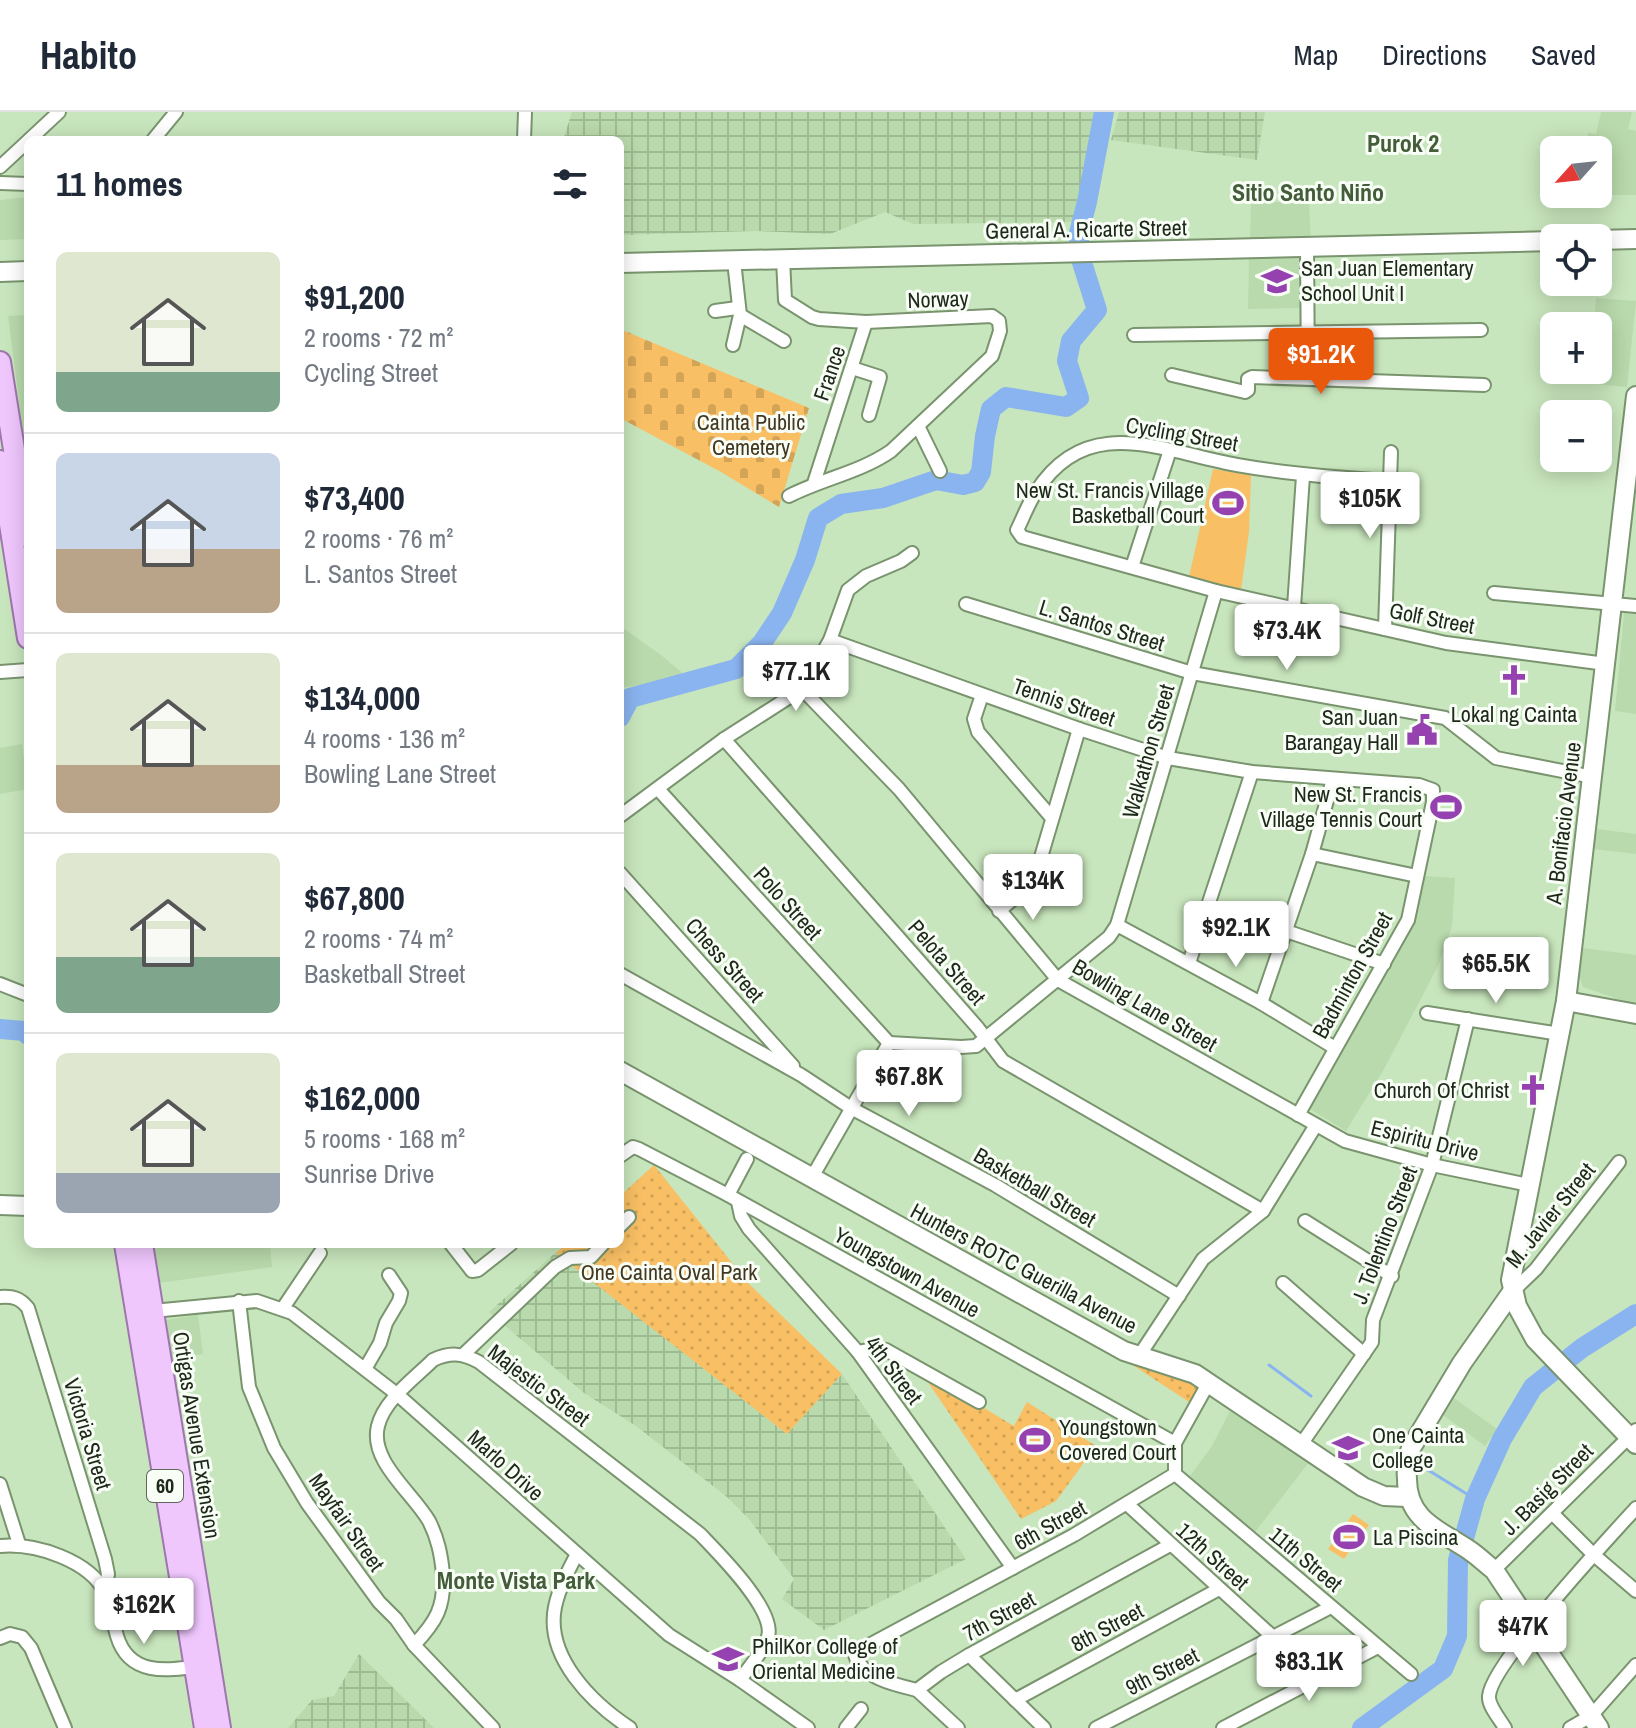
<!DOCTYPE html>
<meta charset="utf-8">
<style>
:root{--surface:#fff;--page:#f2f2f3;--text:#1f2937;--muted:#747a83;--line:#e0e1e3;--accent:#ea580c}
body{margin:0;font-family:"Archivo Narrow",sans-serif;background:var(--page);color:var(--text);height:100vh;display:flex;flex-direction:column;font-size:30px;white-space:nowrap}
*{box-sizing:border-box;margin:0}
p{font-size:26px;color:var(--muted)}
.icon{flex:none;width:44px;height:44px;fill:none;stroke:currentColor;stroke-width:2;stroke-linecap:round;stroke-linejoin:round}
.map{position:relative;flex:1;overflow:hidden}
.side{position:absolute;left:24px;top:24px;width:600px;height:1112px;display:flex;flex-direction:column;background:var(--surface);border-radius:12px;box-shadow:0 4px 20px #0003}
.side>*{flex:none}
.needle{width:52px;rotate:243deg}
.fabs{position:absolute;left:1540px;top:24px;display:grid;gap:16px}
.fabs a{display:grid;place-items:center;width:72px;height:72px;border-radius:12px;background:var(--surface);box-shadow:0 4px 20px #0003;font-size:40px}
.price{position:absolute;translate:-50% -68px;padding:0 18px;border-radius:8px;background:#fff;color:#222;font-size:26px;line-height:52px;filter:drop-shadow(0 2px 4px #0008)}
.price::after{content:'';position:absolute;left:50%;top:48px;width:24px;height:18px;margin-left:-12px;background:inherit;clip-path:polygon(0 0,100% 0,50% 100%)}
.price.current{background:var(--accent);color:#fff}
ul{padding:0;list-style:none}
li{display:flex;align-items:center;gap:24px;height:200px;padding:0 32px}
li+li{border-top:2px solid var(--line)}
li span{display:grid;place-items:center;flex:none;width:224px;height:160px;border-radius:12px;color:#555}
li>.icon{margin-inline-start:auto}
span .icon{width:96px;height:96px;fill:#fffc;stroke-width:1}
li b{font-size:34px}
h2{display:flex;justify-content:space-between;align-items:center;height:96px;padding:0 32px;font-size:34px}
header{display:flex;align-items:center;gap:48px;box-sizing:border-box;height:112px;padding:0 40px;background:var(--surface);border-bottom:2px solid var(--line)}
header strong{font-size:38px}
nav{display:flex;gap:44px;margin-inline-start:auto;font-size:28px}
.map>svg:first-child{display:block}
.built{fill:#b9daac}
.industrial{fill:url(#industrial-grid)}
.cemetery{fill:url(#cemetery-stones)}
.park{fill:url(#park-dots)}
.garden{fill:#f8bf64}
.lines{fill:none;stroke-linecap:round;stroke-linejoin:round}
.stream{stroke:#8ab4ef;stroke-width:3}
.river{stroke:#8ab4ef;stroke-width:20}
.street-casing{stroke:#79946e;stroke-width:16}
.secondary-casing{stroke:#79946e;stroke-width:22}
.primary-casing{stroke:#9e77ad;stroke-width:24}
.street{stroke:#fff;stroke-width:12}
.secondary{stroke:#fff;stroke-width:18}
.primary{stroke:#efc7fd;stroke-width:20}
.labels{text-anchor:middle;stroke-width:6;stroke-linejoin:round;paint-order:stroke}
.shield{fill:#f8fef6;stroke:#5f685b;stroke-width:2}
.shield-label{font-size:20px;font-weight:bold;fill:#1d2819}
.street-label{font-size:22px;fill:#1d2819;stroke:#f8fef6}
.poi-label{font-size:22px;fill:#1d2819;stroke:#f8fef6;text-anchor:start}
.park-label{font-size:22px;fill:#443722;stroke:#f8fef6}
.neighbourhood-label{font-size:24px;font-weight:bold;fill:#435c39;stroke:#f8fef6}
</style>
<header>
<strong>Habito</strong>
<nav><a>Map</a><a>Directions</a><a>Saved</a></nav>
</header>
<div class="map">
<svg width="1636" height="1616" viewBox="0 0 1636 1616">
<defs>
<pattern id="industrial-grid" width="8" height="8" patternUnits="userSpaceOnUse" patternTransform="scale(2)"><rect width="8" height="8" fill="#b9daac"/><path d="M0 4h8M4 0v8" fill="none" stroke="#9fbb93"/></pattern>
<pattern id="cemetery-stones" width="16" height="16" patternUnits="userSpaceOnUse" patternTransform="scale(2)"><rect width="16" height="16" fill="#f8bf64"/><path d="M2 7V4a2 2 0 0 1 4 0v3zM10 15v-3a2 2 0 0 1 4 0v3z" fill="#d4a456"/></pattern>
<pattern id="park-dots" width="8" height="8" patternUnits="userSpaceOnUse" patternTransform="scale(2)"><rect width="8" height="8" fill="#f8bf64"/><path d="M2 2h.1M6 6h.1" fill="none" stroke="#d4a456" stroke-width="1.8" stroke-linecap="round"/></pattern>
</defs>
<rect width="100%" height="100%" fill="#c8e6bd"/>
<g class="built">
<polygon points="1601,0 1632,0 1628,17 1636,19 1636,83 1579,83 1598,82 1598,38 1586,38 1588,21 1596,22"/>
<polygon points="28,85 28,127 0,128 0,88"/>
<polygon points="1309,89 1311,132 1250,133 1251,91"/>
<polygon points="1306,139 1304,196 1248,197 1249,142"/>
<polygon points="1596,186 1636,189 1627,275 1575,270 1576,258 1598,258 1598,214 1594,214"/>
<polygon points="28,203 28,356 8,204"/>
<polygon points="1624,501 1636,502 1636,602 1615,599"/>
<polygon points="620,514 661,543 687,565 620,576"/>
<polygon points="22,632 28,677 0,682 0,636"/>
<polygon points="1597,717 1636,722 1636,742 1594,737"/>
<polygon points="1425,764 1455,766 1452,814 1438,854 1384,957 1346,1019 1308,996 1369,893 1412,811"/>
<polygon points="1583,836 1636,843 1636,893 1583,875 1579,863"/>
<polygon points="152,1132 270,1132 272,1155 159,1171"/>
<polygon points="198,1203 203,1242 172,1247 165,1208"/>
<polygon points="1451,1284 1497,1317 1485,1334 1439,1300"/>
<polygon points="1233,1293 1310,1349 1255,1420 1187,1368 1212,1334"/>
</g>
<g class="industrial">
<polygon points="572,0 1097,0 1089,29 1082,68 1079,110 913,112 885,100 830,122 755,119 620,123 620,28 563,28"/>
<polygon points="1119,0 1265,0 1257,48 1111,28"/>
<polygon points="556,1140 787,1322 842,1262 966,1447 824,1518 782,1487 794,1467 749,1407 727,1385 636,1314 584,1281 489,1200"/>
<polygon points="359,1542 434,1616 288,1616 312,1588 334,1584"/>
</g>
<polygon class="cemetery" points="620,217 809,296 779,395 721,360 620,306"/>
<g class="park">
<polygon points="654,1053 748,1171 842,1262 787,1322 556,1141 566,1132 620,1132 620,1084"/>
<polygon points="1131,1252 1201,1271 1189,1290"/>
<polygon points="919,1257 1014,1314 1027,1290 1096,1334 1056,1389 1021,1407"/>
</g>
<g class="garden">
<polygon points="1213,357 1251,363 1249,420 1241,478 1189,465"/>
<polygon points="1353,1402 1369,1413 1344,1447 1328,1437"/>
</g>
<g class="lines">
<g class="stream">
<polyline points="1269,1253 1311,1284"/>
<polyline points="1415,1350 1475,1387"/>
</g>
<g class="river">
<polyline points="620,605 630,586 736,557 762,531 782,501 805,448 818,406 841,392 883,386 936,368 963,373 975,370 981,360 985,324 991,297 1006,285 1066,295 1079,286 1067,249 1071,229 1097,198 1079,141 1079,121 1087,90 1104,0"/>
<polyline points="0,917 24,919 28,923"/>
<polyline points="1362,1616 1443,1557 1457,1524 1458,1448 1475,1387 1502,1327 1533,1275 1582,1236 1636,1202"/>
</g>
<defs>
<g id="street">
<polyline points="29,28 59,0"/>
<polyline points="153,28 176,0"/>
<polyline points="524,28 525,0"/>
<polyline points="0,55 28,29"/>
<polyline points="0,71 28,72"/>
<polyline points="1307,135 1308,265"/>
<path d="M783 147 785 188 812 205 819 207 866 210 992 204 999 209 1000 219 992 244 891 339C861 360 822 367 789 384"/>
<polyline points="715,199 737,196"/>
<polyline points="740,203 784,229"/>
<polyline points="1134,223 1481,218"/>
<polyline points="733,233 740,203 734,149"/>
<polyline points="852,256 880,265 869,303"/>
<polyline points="1172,263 1245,280 1248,278 1248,267 1252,265 1484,273"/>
<polyline points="918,314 940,359"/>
<path d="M1390 369C1338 366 1288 362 1237 353 1164 340 1087 299 1036 380 1028 392 1023 406 1017 418L1022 425 1216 479 1446 531 1606 552"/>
<polyline points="814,371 866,210"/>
<polyline points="1132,455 1170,338"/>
<polyline points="1494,481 1636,494"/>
<polyline points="966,492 1192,561 1445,606 1496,646 1593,665"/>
<polyline points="1294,495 1303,364"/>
<polyline points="1385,517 1391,340"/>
<polyline points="830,528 1079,617 1168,646 1252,660 1419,673 1433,678 1433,690 1408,808 1298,1003"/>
<polyline points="0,560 28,558"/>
<polyline points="802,577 899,677 1058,868 1345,1029 1432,1053 1529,1073"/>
<polyline points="982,583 974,607 978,620 1052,706"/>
<polyline points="724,627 978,916 1003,949 1263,1099"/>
<polyline points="658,677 889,931"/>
<polyline points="620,704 724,627 802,577 830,528 848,478 866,464 901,449 912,441"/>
<polyline points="1312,742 1417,764"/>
<polyline points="620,761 793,954"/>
<polyline points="999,799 1031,772 1036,762 1079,617"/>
<polyline points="1117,813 1261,891 1335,936"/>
<polyline points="1286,819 1384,852"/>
<polyline points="1189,851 1252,660"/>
<polyline points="620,862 801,963 851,996 995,1073 1179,1184"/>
<polyline points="0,872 28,883"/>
<polyline points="1261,891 1312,742 1333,667"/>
<polyline points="1427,901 1560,922"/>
<polyline points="620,1044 633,1035 639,1037 728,1083 1175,1331"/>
<polyline points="811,1067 889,931 961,935 976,934 1109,825 1117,813 1216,479"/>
<polyline points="728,1083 747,1047"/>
<polyline points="738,1090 741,1104 749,1117 858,1240 1013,1456"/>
<polyline points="1305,1109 1392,1164"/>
<polyline points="620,1114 629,1105"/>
<polyline points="451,1132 472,1159 478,1158 511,1132"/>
<polyline points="1283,1171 1364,1242"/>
<polyline points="1512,1180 1536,1157 1619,1050"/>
<path d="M0 1185C13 1184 20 1186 28 1196L105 1447 108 1462 105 1480"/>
<polyline points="239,1189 249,1275 274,1336 307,1391 379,1490 396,1507 414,1533 493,1616"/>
<polyline points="283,1196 320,1141"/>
<polyline points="153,1199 257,1189 292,1201 398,1283 669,1523 740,1568 808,1616"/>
<polyline points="858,1240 877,1236 886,1238 979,1290"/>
<polyline points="464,1242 555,1155 570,1146 591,1145 603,1132"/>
<polyline points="1139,1244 1203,1147 1263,1099 1316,1013"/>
<polyline points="365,1257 380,1231 386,1211 399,1189 401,1181 389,1163"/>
<polyline points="1300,1334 1372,1230 1373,1208 1432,1053 1468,907"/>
<polyline points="1175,1362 1411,1562"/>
<polyline points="0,1372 19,1432"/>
<polyline points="1127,1392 1272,1524"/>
<polyline points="1552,1401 1594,1443 1636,1479"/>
<path d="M1170 1433 969 1543 941 1560 917 1578C896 1573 862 1566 855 1543L858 1539 1074 1423 1175 1362V1331L1209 1270"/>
<path d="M0 1434C35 1431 90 1448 106 1482 112 1495 113 1511 117 1524 129 1564 166 1559 199 1554"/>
<path d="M577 1442C568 1459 559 1476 555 1495 545 1545 592 1591 630 1616"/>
<polyline points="1494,1458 1636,1318"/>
<polyline points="0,1526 10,1522 22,1525 31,1536 65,1616"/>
<path d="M414 1533C436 1510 445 1495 443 1462 441 1442 438 1427 429 1409 413 1381 369 1349 378 1314 384 1288 415 1266 433 1248 450 1240 462 1241 479 1250L700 1422C719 1442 776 1498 768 1525 763 1540 749 1555 740 1568"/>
<polyline points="969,1543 1044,1616"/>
<polyline points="917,1578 958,1616"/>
<polyline points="1015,1588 1219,1477"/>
<polyline points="846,1616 861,1597"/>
<polyline points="1096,1616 1331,1495"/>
<polyline points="1223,1616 1378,1535"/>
<path d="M1505 1616C1500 1607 1488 1594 1489 1584 1491 1552 1609 1426 1636 1396"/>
<polyline points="1570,1616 1591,1604 1636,1553"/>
</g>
<g id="secondary">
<polyline points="1598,128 1636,127"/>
<polyline points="620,151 1554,129"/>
<polyline points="0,160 28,159"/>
<polyline points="1636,284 1566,889 1511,1168 1517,1194 1535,1227 1636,1332"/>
<polyline points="1566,889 1636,902"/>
<polyline points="620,959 1124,1239 1195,1262 1363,1375 1384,1384 1407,1385"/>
<polyline points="0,1093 28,1094"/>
<path d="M1512 1180 1462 1251 1411 1336C1407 1347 1406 1356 1407 1367 1407 1408 1439 1418 1469 1438 1478 1444 1486 1452 1494 1458L1599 1616"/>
</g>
<g id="primary">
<polyline points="0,250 28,425"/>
<polyline points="0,349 28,526"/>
<polyline points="125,1132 205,1616"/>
<polyline points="142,1132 220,1616"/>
</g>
</defs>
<use href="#street" class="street-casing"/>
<use href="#secondary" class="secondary-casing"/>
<use href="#primary" class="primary-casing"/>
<use href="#street" class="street"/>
<use href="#secondary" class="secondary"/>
<use href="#primary" class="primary"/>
</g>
<defs>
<symbol id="school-bare" viewBox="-9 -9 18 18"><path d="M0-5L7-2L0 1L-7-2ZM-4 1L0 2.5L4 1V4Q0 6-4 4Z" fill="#9542b0" stroke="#f8fef6" stroke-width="2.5" paint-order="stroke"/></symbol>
<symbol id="stadium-bare" viewBox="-9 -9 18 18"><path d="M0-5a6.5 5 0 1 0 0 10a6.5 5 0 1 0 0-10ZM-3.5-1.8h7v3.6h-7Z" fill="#9542b0" stroke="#f8fef6" stroke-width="2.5" paint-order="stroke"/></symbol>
<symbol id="church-bare" viewBox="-9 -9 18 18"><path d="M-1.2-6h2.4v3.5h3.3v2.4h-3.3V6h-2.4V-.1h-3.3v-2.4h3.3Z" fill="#9542b0" stroke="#f8fef6" stroke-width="2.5" paint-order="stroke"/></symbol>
<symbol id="civic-bare" viewBox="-9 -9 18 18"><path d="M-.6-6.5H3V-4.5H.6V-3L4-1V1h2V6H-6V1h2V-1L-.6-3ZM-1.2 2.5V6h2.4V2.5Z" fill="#9542b0" stroke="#f8fef6" stroke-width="2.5" paint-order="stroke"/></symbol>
<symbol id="university-bare" viewBox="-9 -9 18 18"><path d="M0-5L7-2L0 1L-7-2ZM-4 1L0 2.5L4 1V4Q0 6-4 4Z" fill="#9542b0" stroke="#f8fef6" stroke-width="2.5" paint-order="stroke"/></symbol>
</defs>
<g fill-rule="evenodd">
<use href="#school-bare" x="1255" y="147" width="44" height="44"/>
<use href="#stadium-bare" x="1206" y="369" width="44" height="44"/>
<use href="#church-bare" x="1492" y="546" width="44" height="44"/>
<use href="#civic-bare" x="1400" y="596" width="44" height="44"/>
<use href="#stadium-bare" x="1424" y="673" width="44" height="44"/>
<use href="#church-bare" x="1511" y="956" width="44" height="44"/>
<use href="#stadium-bare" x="1013" y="1306" width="44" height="44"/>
<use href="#university-bare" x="1326" y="1314" width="44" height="44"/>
<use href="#stadium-bare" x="1327" y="1403" width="44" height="44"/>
<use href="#university-bare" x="706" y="1525" width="44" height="44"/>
</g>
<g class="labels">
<rect class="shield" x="147" y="1358" width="36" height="32" rx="6"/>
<g class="shield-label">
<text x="165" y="1381">60</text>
</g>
<g class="street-label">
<text transform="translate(1086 117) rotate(-1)" y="8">General A. Ricarte Street</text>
<text transform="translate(938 187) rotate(-2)" y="8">Norway</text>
<text transform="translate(829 261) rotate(-71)" y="8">France</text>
<text transform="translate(1182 322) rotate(10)" y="8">Cycling Street</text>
<text transform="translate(1432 506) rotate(11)" y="8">Golf Street</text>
<text transform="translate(1102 513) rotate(17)" y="8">L. Santos Street</text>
<text transform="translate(1064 590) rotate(19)" y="8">Tennis Street</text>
<text transform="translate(1148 639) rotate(-74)" y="8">Walkathon Street</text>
<text transform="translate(1563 711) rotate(-83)" y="8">A. Bonifacio Avenue</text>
<text transform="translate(788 791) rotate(48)" y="8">Polo Street</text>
<text transform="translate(725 848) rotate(48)" y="8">Chess Street</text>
<text transform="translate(947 850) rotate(49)" y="8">Pelota Street</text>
<text transform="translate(1352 863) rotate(-61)" y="8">Badminton Street</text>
<text transform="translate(1145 893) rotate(30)" y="8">Bowling Lane Street</text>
<text transform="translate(1425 1028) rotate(14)" y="8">Espiritu Drive</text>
<text transform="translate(1035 1075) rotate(30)" y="8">Basketball Street</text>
<text transform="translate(1550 1103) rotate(-51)" y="8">M. Javier Street</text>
<text transform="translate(1384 1123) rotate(-69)" y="8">J. Tolentino Street</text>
<text transform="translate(1024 1156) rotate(28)" y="8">Hunters ROTC Guerilla Avenue</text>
<text transform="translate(907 1160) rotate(29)" y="8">Youngstown Avenue</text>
<text transform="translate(894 1258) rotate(53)" y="8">4th Street</text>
<text transform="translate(539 1273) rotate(37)" y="8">Majestic Street</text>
<text transform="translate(88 1322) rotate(73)" y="8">Victoria Street</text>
<text transform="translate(197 1323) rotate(81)" y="8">Ortigas Avenue Extension</text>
<text transform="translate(506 1353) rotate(42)" y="8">Marlo Drive</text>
<text transform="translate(1547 1377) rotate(-45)" y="8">J. Basig Street</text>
<text transform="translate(347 1410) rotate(55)" y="8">Mayfair Street</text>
<text transform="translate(1050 1413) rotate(-29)" y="8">6th Street</text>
<text transform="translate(1213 1444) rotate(42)" y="8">12th Street</text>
<text transform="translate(1306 1447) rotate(40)" y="8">11th Street</text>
<text transform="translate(999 1504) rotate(-29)" y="8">7th Street</text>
<text transform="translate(1107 1515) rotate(-28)" y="8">8th Street</text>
<text transform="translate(1162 1559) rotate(-27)" y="8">9th Street</text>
</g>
<g class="poi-label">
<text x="1301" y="164">San Juan Elementary<tspan x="1301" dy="25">School Unit I</tspan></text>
<text x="1204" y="386" text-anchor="end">New St. Francis Village<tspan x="1204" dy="25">Basketball Court</tspan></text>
<text x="1514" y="610" text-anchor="middle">Lokal ng Cainta</text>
<text x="1398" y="613" text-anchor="end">San Juan<tspan x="1398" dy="25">Barangay Hall</tspan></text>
<text x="1422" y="690" text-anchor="end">New St. Francis<tspan x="1422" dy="25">Village Tennis Court</tspan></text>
<text x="1509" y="986" text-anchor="end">Church Of Christ</text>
<text x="1059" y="1323">Youngstown<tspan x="1059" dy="25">Covered Court</tspan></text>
<text x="1372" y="1331">One Cainta<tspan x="1372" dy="25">College</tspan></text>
<text x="1373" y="1433">La Piscina</text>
<text x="752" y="1542">PhilKor College of<tspan x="752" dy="25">Oriental Medicine</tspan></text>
</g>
<g class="park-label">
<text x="751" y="318">Cainta Public<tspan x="751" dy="25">Cemetery</tspan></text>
<text x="669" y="1168">One Cainta Oval Park</text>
</g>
<g class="neighbourhood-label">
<text x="1403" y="40">Purok 2</text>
<text x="1308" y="89">Sitio Santo Niño</text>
<text x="516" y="1477">Monte Vista Park</text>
</g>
</g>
</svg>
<div class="fabs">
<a><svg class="needle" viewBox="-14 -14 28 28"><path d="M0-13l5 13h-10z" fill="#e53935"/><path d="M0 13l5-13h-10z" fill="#747a83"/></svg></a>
<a><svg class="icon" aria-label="locate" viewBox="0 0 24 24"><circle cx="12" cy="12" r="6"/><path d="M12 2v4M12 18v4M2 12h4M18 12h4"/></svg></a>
<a>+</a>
<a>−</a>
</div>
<b class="price current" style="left:1321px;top:284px">$91.2K</b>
<b class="price" style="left:1370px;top:428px">$105K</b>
<b class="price" style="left:1287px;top:560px">$73.4K</b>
<b class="price" style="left:796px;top:601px">$77.1K</b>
<b class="price" style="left:1033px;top:810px">$134K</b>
<b class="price" style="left:1236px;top:857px">$92.1K</b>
<b class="price" style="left:1496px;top:893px">$65.5K</b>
<b class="price" style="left:909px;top:1006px">$67.8K</b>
<b class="price" style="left:144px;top:1534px">$162K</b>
<b class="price" style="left:1523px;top:1556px">$47K</b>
<b class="price" style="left:1309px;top:1591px">$83.1K</b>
<section class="side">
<h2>11 homes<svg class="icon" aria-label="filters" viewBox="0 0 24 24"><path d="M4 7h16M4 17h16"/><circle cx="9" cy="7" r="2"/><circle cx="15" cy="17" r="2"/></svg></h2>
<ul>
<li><span style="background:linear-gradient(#dfe7d0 75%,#7fa58c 0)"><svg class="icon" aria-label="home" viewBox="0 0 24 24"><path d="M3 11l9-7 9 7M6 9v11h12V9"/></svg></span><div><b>$91,200</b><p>2 rooms · 72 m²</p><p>Cycling Street</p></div></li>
<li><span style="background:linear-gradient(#c9d6e8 60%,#b9a48a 0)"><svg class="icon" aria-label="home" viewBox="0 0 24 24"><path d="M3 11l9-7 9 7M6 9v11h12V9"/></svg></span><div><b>$73,400</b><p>2 rooms · 76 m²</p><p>L. Santos Street</p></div></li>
<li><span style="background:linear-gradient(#dfe7d0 70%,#b9a48a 0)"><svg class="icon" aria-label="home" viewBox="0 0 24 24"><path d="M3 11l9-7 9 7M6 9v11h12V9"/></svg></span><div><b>$134,000</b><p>4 rooms · 136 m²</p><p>Bowling Lane Street</p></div></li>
<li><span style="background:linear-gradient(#dfe7d0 65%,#7fa58c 0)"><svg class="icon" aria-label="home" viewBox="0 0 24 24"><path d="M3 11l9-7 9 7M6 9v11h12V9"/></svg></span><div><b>$67,800</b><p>2 rooms · 74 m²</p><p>Basketball Street</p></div></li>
<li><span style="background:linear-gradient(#dfe7d0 75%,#9aa5b1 0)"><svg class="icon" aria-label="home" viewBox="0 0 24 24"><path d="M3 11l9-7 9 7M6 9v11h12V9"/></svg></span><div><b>$162,000</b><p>5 rooms · 168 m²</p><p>Sunrise Drive</p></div></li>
</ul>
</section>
</div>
